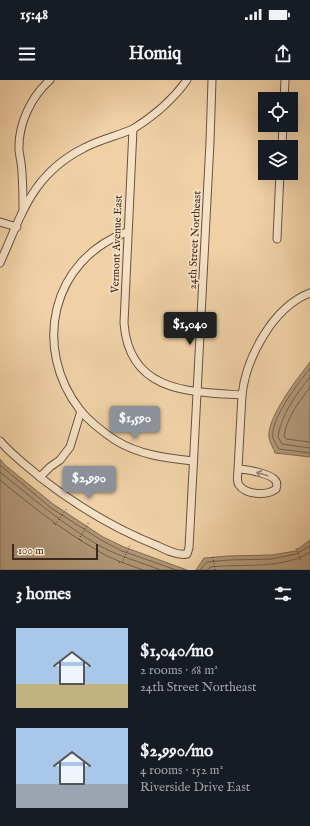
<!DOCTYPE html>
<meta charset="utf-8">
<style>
:root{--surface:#171b24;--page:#242831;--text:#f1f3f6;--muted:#9ea1a6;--accent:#8c9099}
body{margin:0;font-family:"IM FELL English",serif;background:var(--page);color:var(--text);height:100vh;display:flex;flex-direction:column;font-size:15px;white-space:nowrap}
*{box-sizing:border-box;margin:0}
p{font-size:13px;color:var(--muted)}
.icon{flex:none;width:22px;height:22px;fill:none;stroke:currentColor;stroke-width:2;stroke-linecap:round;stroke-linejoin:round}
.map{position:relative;height:490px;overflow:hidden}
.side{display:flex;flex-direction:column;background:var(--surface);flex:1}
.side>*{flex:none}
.buttons{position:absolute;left:258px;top:12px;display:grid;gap:8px}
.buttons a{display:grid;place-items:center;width:40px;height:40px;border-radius:0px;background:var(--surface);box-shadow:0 4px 16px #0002;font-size:20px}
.scale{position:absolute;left:12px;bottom:10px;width:86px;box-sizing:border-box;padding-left:4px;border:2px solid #3b2821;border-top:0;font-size:11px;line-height:14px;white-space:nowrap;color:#3b2821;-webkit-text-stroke:3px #f5e1c5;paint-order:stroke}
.price{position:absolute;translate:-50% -34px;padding:0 9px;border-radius:4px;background:var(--accent);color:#fff;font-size:13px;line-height:26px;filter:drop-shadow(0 1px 2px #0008)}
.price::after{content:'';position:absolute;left:50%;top:24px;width:12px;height:9px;margin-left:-6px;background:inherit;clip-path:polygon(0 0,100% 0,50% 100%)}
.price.selected{background:#222;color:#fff}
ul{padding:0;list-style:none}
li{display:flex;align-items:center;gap:12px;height:100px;padding:0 16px}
li span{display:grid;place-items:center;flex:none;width:112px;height:80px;border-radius:0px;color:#555}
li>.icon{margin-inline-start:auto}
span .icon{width:48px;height:48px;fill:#fffc;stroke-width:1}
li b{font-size:17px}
h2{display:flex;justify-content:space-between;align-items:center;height:48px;padding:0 16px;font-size:17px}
.status{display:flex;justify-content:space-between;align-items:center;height:28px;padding:0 20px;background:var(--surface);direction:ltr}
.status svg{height:11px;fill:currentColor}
header{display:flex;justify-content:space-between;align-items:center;height:52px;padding:0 16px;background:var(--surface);font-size:18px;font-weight:800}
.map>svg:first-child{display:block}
.water{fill:#b29879;stroke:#826b56}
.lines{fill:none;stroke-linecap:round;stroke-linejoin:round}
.shore{stroke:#76604d;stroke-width:1}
.minor-casing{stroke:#685242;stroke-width:9}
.path{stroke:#3b2821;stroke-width:1;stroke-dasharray:1 2;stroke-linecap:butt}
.minor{stroke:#f5e1c5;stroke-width:7}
.oneway{stroke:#988473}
.labels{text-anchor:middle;stroke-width:3.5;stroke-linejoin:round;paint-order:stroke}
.street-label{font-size:11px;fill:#3b2821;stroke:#f5e1c5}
</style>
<div class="status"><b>15:48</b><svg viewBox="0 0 49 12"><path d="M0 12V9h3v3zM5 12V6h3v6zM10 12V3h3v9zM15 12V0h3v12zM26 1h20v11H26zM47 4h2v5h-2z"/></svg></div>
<header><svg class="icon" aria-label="menu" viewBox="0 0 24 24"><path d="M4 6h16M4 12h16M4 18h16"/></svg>Homiq<svg class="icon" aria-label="share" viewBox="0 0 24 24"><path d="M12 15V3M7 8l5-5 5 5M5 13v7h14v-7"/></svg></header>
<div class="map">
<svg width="310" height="490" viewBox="0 0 310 490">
<rect width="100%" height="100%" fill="#f0d1a6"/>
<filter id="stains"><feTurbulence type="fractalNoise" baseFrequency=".005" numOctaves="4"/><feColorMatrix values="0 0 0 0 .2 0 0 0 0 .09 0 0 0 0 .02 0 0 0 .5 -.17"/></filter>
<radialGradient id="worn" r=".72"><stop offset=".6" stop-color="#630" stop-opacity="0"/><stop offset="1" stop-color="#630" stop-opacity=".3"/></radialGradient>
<g class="water">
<path d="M310 282V377L275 373C274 369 270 363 269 358 266 338 298 298 310 282Z"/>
<polygon points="0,379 5,385 53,424 103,457 124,467 187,490 0,490"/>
<polygon points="310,460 310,490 196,490 204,478 228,476 272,475 295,471"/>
</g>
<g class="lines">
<g class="shore">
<path d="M310 288C299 303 270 338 273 358 274 361 277 366 279 369L310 373"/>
<path d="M310 297C296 315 281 334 278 357L282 364 310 368"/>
<path d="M310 307C299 322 287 337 284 356L286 359 310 362"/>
<polyline points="0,385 51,428 101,460 122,471 176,490"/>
<path d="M0 392C32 418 63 444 98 465 118 476 140 482 161 490"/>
<path d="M0 400C31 425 60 449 95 469 110 479 127 484 143 490"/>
<polyline points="200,490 207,482 229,480 272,479 296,474 310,466"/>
<path d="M207 490 210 487C238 484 269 488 296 479 301 478 306 474 310 472"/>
</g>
<defs>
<g id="minor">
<path d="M187 0C172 21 154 36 133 49L124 243C129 312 188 312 242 315"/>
<polyline points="284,19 285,0"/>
<polyline points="282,67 283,45"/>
<path d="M23 129C23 117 23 106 22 94 22 86 20 78 19 70 18 44 31 17 50 0"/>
<polyline points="0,142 17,147"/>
<path d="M127 152C51 180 32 268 80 330 89 341 103 352 115 360 139 375 166 378 193 381"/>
<polyline points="277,159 280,93"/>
<path d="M0 183C22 134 32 94 84 68 99 60 117 56 133 49"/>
<path d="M0 361C13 376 27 386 41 398 77 426 115 449 158 466 166 470 178 476 187 474L189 468 210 62 212 0"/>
<path d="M238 389C246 389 271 394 275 400 278 403 277 406 276 409 267 416 246 415 239 405 236 401 238 394 238 389L242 315C246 278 273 227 310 213"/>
<polyline points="40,397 50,387 60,380 70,367 81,331"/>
</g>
</defs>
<use href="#minor" class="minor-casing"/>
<g class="path">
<polyline points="53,443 55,445 67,428"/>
<polyline points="82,461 79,459 89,442"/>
<polyline points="296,468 301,481"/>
<polyline points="213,477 215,490"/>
<polyline points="119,482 122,483 130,465"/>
</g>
<use href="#minor" class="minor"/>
</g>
<defs><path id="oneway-shaft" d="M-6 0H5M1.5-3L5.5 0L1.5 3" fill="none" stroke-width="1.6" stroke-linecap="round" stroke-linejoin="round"/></defs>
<use class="oneway" href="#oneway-shaft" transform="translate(262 394) rotate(-163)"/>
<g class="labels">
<g class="street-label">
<text transform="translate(194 160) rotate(-87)" y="4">24th Street Northeast</text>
<text transform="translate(116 164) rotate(-88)" y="4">Vermont Avenue East</text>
</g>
</g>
<rect width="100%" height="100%" filter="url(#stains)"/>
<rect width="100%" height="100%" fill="url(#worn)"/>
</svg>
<div class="buttons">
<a><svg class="icon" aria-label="locate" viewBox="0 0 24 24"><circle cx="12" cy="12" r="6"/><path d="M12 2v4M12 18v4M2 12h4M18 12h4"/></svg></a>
<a><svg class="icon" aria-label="layers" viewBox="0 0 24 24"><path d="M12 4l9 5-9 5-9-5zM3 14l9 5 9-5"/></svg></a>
</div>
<div class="scale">100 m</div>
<b class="price selected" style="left:190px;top:266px">$1,040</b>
<b class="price" style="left:135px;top:360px">$1,590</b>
<b class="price" style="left:89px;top:420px">$2,990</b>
</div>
<section class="side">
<h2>3 homes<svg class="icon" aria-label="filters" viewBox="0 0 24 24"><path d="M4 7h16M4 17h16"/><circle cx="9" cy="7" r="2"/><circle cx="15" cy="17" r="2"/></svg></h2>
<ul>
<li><span style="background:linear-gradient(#a9c7e8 70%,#c2b280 0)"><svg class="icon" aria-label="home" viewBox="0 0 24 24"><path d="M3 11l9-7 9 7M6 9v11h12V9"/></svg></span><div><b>$1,040/mo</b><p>2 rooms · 68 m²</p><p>24th Street Northeast</p></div></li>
<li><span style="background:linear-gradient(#a9c7e8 70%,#9aa5b1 0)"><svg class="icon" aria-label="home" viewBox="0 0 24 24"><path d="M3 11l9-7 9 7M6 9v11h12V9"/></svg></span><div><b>$2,990/mo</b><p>4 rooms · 152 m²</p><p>Riverside Drive East</p></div></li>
</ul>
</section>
